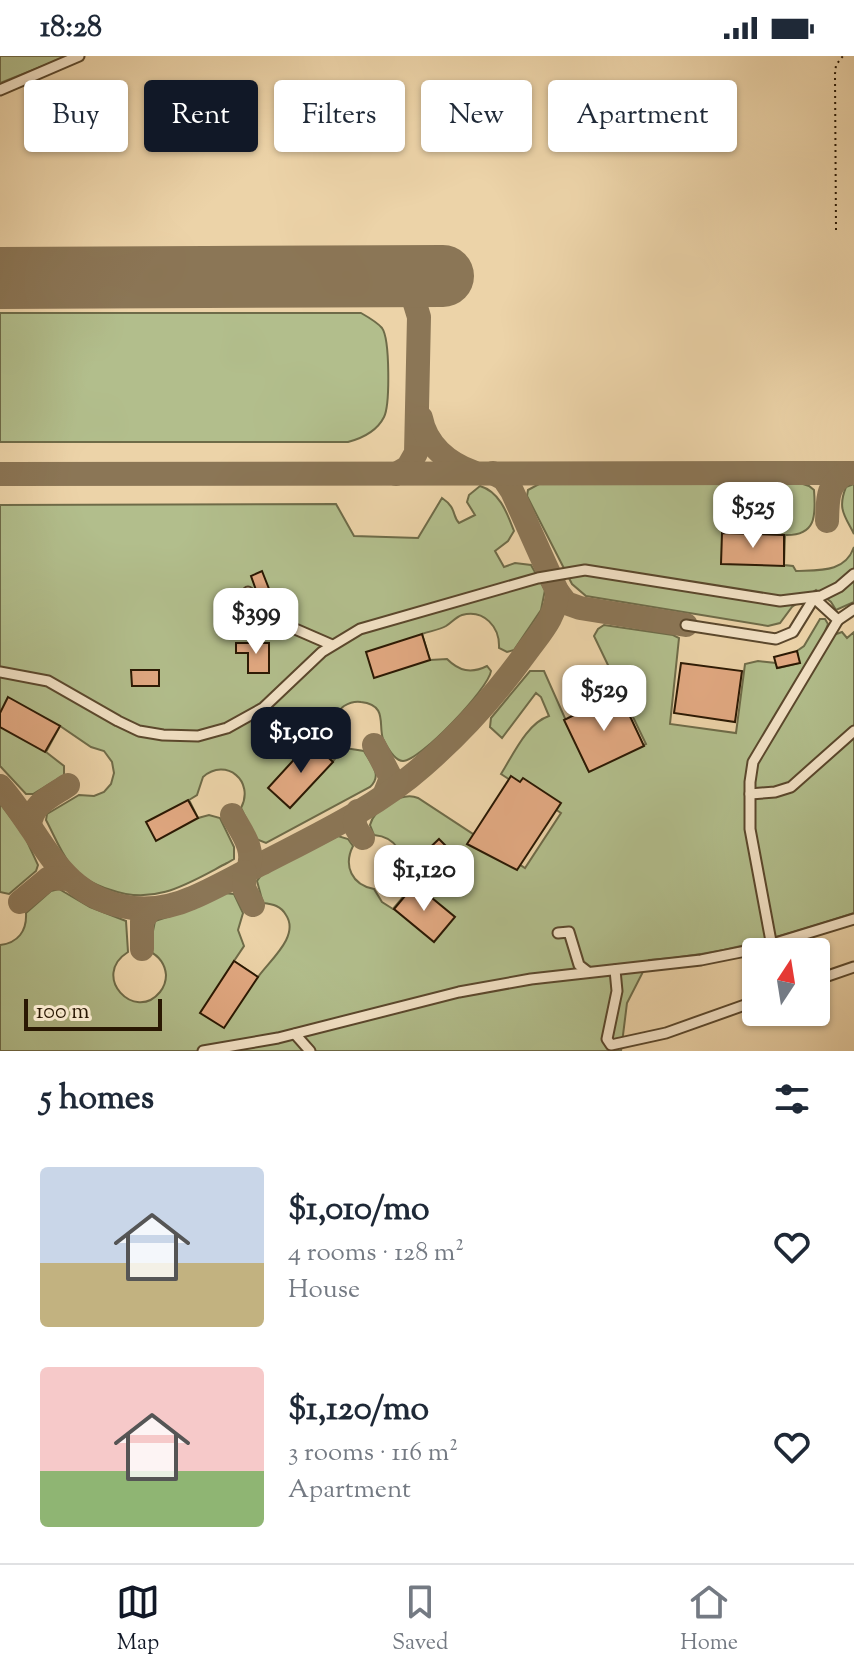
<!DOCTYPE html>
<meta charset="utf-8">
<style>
:root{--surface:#fff;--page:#f6f6f7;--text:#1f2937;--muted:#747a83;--line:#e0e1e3;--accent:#111827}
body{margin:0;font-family:"Sorts Mill Goudy",serif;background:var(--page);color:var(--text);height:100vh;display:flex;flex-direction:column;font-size:30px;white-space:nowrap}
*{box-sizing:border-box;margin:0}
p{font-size:26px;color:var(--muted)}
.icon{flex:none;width:44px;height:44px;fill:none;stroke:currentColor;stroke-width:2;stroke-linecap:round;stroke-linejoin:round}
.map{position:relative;height:995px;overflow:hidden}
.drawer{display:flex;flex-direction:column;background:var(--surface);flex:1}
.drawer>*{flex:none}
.guide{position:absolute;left:24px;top:24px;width:806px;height:72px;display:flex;gap:16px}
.needle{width:52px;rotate:12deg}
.tools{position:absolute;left:742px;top:882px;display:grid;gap:16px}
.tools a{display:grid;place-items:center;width:88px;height:88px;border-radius:8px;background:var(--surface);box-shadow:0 2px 6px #0004;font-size:40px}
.scale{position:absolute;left:24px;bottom:20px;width:138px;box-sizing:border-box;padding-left:8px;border:4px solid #2a1803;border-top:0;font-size:22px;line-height:28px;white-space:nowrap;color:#2a1803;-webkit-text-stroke:6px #f3e2c6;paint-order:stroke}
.price{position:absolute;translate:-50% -68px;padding:0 18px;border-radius:16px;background:#fff;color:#222;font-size:26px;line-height:52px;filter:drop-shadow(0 2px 4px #0008)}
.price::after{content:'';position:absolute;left:50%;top:48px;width:24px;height:18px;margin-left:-12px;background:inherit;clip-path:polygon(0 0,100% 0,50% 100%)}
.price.current{background:var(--accent);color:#fff}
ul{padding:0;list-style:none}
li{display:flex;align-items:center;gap:24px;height:200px;padding:0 40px}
li span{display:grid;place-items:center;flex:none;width:224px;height:160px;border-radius:8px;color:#555}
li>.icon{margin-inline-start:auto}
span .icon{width:96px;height:96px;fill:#fffc;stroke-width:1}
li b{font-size:34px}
h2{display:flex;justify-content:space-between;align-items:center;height:96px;padding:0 40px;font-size:34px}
.chip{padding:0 28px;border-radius:8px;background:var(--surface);box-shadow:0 2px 6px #0004;font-size:28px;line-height:72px}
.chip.current{background:var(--accent);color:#fff}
.status{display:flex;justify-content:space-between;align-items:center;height:56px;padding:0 40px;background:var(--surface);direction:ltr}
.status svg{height:22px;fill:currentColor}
.menu{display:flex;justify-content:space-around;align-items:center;height:112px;border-top:2px solid var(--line);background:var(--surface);font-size:22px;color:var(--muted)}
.menu a{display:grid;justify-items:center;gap:4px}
.menu .current{color:var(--accent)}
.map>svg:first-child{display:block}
.green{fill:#b2be8c;stroke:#6e6b48;stroke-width:2}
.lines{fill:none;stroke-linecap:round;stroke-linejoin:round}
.taxiway{stroke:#8b7656;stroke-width:24}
.runway{stroke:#8b7656;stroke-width:62}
.building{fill:#e2a982;stroke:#2a1803;stroke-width:2}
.minor-casing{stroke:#5a472c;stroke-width:13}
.path{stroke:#2a1803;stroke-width:2;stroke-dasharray:2 4;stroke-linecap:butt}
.minor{stroke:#f3e2c6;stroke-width:9}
</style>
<div class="status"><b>18:28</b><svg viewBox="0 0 49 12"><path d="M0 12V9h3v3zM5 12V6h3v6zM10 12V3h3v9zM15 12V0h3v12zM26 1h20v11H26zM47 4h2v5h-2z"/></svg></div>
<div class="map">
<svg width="854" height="995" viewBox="0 0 854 995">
<rect width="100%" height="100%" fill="#ecd3a8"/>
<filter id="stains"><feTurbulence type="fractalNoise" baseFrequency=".0025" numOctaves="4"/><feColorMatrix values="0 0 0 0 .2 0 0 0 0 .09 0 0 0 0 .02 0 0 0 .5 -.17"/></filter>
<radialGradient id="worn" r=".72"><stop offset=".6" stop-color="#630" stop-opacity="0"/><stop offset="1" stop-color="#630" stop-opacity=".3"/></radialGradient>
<g class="green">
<polygon points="0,0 68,0 0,27"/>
<path d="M0 257H361C368 261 377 266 382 272 390 283 390 349 384 361 377 375 363 382 348 386H0Z"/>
<path d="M800 427 809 430 814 434C816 460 816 480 785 479L784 509 793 510 796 515C819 514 845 517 854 491V546L836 554 831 546 816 534 792 551 780 567 768 570 586 540 572 528 527 440 528 434 539 428Z"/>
<path d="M854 428V478C845 460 837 453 846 431Z"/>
<path d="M480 430C500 436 507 457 514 475L508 485 495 495 504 511 515 507 531 509 545 534 541 554 514 594 507 596 499 592C500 571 484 553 462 559 456 561 452 566 446 570 439 574 430 575 422 578L430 604 447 603C459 615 471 618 487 610L491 615C489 632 420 705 403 705 394 705 386 689 383 683 378 669 388 649 361 646 355 645 349 647 344 650 338 654 337 660 333 665 327 673 317 679 311 686L333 705 345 692 364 695C371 708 383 719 370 731L266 787 256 783 241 752C255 725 226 701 203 721L197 739 189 744 198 762 209 759 220 762 234 791V803L227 807C189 827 155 850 111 834 95 829 81 822 70 808 60 795 54 779 46 764L47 758 79 739 94 740 104 736 111 728 114 717 112 706 104 695 91 691 60 670 46 696 64 710V719L33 738H26L0 710V449L336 448 354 480 418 482 442 442C457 452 452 460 459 467L475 459 467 446 469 439Z"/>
<path d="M820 563H825L828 568 822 583 842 576 847 582 854 576V857C787 879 720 900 649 904L627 947 621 995H0V889C18 887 27 875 26 857L51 835 59 833 90 851 126 865 128 896C90 920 135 967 160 936 164 931 166 925 166 919 165 907 159 900 149 895L155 865 195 852 224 837 234 838 243 857 238 874 244 890 234 905 258 921C270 904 300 880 286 859 281 850 273 848 263 847L257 825 262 818 338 780 348 783 353 790C343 810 352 829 374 833L382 846 393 853 414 828 399 819C407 799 396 781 374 779L370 769C374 753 402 735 418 742L525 812 561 757 501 718C513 699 527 667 549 660L541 641 536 637 502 682 490 671 491 662 530 615H544L588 714 646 688 594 580 598 573 604 569 673 579 679 582 670 668 736 677 745 608 758 605 776 607 778 612 799 607 797 595 804 590Z"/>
<polygon points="0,747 25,781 38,809 36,815 9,838 0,836"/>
</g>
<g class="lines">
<g class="taxiway">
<polyline points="392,221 412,238 419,261 416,397 408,411 396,418"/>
<path d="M421 362C426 389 448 407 473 416"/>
<polyline points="493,417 504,423 512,435 557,535 566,547 580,552 686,569"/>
<polyline points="0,418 854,417"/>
<path d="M827 465C828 444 826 429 846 417"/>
<polyline points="374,689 391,722 385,737"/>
<path d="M0 730C43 778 58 843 133 852 153 854 174 850 192 842 216 832 239 818 263 807 317 779 377 751 423 710 461 677 496 638 525 598 539 578 557 561 557 535"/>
<path d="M358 755C352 767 355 772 363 782"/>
<path d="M232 759C242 777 257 795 247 815"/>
<path d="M30 770C31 748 52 740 68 729"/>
<polyline points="245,816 244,832 253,849"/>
<polyline points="20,846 49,822 68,823"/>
<polyline points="142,893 142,865 151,853"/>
</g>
<polyline class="runway" points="0,222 443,220"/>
</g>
<g class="building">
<polygon points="722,477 784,479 784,510 721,508"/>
<polygon points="262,515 271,538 264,541 256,534 251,520"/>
<polygon points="422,578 430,604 374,622 366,596"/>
<polygon points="236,587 269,587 269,617 248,617 248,597 236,597"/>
<polygon points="797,595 800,607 777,612 774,601"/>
<polygon points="681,607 742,615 735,666 674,657"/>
<polygon points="131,614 159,614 159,630 132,630"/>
<polygon points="619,637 644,690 589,716 564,664"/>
<polygon points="8,641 60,670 45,696 0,671 0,657"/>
<polygon points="311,685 333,706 290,752 268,732"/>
<polygon points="511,720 520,726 523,722 561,747 517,814 467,788"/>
<polygon points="188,744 198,762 156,785 146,766"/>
<polygon points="439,783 446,790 426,810 419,802"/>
<polygon points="415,828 455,861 434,886 394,853"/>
<polygon points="234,905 258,921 224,972 200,957"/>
</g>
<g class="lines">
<defs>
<g id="minor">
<polyline points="0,34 79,0"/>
<polyline points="248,536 279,566 332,589"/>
<polyline points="838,564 854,553"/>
<polyline points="686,569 776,583 793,576 814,542 838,564 753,706 750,726 750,773 773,896"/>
<polyline points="0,616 48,625 118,665 139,675 163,679 198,680 227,672 263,652 322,596 360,573 538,522 585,514 780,545 821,540 839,531 854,518"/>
<polyline points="750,738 775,736 791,731 854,675"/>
<polyline points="558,877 569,876 579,909 588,916"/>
<polyline points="615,914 617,935 607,983 611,989 666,977 756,945"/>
<polyline points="816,924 854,911"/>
<polyline points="295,978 310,995"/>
<polyline points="203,995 278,982 459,936 531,923 701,904 756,893 854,863"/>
</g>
</defs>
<use href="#minor" class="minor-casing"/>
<polyline class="path" points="836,174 835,18 836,9 843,0"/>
<use href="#minor" class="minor"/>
</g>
<rect width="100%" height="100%" filter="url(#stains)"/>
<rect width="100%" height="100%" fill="url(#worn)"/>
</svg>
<div class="tools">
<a><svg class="needle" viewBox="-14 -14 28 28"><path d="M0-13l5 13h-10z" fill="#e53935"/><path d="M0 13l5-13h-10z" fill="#747a83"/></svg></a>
</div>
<div class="scale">100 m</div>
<b class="price" style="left:753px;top:494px">$525</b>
<b class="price" style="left:256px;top:600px">$399</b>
<b class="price" style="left:604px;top:677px">$529</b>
<b class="price current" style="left:301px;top:719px">$1,010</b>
<b class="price" style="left:424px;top:857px">$1,120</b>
<div class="guide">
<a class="chip">Buy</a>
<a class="chip current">Rent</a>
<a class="chip">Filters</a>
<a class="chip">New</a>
<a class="chip">Apartment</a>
</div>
</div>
<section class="drawer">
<h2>5 homes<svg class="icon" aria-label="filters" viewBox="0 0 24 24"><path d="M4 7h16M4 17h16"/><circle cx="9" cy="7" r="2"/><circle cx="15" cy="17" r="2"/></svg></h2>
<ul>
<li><span style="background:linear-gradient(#c9d6e8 60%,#c2b280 0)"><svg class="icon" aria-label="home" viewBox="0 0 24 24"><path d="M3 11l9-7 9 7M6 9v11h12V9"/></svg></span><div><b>$1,010/mo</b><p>4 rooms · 128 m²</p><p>House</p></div><svg class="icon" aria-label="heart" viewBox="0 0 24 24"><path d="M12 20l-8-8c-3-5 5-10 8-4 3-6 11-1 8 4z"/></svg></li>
<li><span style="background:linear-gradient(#f6c9c9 65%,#8fb573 0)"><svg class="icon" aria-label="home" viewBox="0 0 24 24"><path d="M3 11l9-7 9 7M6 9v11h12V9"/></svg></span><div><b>$1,120/mo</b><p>3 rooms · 116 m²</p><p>Apartment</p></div><svg class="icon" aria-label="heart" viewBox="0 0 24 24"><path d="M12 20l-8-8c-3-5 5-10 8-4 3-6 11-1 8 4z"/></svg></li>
</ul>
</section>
<nav class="menu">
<a class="current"><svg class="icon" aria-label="map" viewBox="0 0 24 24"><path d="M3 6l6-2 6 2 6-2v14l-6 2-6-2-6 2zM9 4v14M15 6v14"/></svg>Map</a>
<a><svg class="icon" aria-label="saved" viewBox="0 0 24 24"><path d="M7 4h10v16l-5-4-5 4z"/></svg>Saved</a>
<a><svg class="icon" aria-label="home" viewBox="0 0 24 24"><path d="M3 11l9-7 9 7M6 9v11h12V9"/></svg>Home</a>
</nav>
